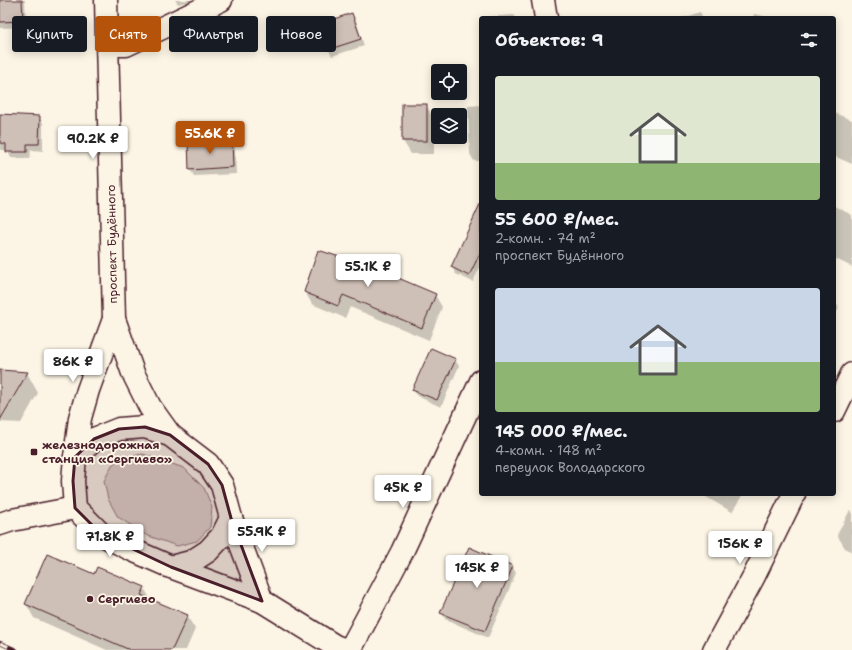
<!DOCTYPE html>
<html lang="ru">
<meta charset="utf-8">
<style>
:root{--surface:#171b24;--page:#242831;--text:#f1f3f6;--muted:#9ea1a6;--accent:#b45309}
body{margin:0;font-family:"Shantell Sans",sans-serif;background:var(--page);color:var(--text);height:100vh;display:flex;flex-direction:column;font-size:15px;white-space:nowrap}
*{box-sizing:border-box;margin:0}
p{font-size:13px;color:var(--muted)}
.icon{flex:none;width:22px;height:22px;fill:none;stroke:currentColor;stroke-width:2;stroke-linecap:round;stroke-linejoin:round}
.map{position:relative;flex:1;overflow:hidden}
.details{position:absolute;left:479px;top:16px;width:357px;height:480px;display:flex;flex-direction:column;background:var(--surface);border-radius:4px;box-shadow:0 2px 10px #0003}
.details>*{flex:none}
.banner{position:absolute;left:12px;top:16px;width:380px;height:36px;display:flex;gap:8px}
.fabs{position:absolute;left:431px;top:64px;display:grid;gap:8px}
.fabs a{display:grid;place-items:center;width:36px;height:36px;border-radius:4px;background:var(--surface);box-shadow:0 2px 10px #0003;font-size:20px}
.price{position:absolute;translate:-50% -34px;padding:0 9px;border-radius:4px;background:#fff;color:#222;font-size:13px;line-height:26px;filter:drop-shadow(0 1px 2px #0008)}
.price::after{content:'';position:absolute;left:50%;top:24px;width:12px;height:9px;margin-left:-6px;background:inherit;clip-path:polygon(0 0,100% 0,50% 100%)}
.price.active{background:var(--accent);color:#fff}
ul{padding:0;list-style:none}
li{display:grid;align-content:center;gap:8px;height:212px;padding:0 16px}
li span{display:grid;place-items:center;height:124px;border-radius:4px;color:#555}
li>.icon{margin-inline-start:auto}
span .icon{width:72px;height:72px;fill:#fffc;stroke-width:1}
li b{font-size:17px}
h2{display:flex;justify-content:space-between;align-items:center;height:48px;padding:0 16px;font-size:17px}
.pill{padding:0 14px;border-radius:4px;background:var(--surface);box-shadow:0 2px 10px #0003;font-size:14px;line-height:36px}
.pill.active{background:var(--accent);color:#fff}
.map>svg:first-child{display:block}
.green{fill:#e2d5ca;stroke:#967a7a}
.shadow{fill:#0003}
.building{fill:#cfc0b7;stroke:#4a1f2b}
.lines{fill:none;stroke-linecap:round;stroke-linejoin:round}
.street-casing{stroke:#4a1f2b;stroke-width:25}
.secondary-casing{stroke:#4a1f2b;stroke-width:25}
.street{stroke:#fcf5e5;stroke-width:22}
.secondary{stroke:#fcf5e5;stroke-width:22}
.rail-casing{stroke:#4a1f2b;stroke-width:4.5}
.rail{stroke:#fcf5e5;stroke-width:3;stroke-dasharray:9;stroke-linecap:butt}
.marked{fill:#4a1f2b;fill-opacity:0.2;stroke:#4a1f2b;stroke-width:3;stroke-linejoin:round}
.poi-dot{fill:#4a1f2b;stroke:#fcf5e5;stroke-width:1.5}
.labels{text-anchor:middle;stroke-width:3.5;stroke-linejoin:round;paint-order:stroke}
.street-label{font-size:12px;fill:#4a1f2b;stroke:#fcf5e5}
.poi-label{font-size:12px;font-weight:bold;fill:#4a1f2b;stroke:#fcf5e5;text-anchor:start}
</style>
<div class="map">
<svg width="852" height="650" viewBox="0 0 852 650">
<rect width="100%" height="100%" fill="#fcf5e5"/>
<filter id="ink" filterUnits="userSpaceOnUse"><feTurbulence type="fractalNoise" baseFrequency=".025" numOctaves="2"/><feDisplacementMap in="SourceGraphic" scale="8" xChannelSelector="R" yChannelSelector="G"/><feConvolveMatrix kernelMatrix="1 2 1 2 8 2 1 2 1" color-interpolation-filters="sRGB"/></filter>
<g filter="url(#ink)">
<polygon class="green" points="143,454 184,468 204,488 212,507 210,527 197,541 177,546 146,535 118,517 108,499 104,481 112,465 121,458"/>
<g class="shadow">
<polygon points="0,0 25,0 26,27 0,28"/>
<polygon points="175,0 196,0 178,4"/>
<polygon points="700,12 703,18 682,18"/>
<polygon points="352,14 356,20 364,46 332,56 328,49"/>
<polygon points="754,14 772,18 753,18"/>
<polygon points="514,15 516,18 487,18 487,17"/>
<polygon points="426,105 434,119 434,154 411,154 403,141"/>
<polygon points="481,105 481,161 474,161 470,154 468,106"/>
<polygon points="834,113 852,120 852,164 834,156"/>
<polygon points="0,115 39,117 43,123 43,151 31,150 30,159 11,158 7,150 0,150"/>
<polygon points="231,141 235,148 236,174 194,176 190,169"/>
<polygon points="481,204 481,268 480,267 473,282 456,274 452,267"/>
<polygon points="834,206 852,215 852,267 834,258"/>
<polygon points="305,292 435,295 442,307 429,340 350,307 345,318 312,304"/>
<polygon points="834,300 839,308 834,317"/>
<polygon points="455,360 459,366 441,407 417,396 413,389"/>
<polygon points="0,371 27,373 38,393 21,423 0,422"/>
<polygon points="701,494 743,494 732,512"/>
<polygon points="850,510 852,511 852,552 845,548 837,535"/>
<polygon points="512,566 516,573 488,638 445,619 442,612"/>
<polygon points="95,575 144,588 151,600 187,616 195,629 186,650 107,650 34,618 26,604"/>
</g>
<g class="building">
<polygon points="0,0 22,0 23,21 0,22"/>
<polygon points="352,13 361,39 327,50 319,24"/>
<rect x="402" y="104" width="25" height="37"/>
<polygon points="0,114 40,116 39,144 27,144 27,152 6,152 6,144 0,143"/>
<polygon points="232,140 233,167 189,170 188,142"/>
<polygon points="481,202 481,251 469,276 451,267"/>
<polygon points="318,250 377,269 436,294 422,328 343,295 338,306 304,292"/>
<polygon points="431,348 456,359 437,400 412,390"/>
<polygon points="0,370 28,372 0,420"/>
<polygon points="469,547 513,566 485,631 440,613"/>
<polygon points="47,554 94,574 97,567 145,587 141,595 188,615 172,650 130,650 25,604"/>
</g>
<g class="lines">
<defs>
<g id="street">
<polyline points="543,0 546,18"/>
<polyline points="108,45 126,45 221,0"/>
<polyline points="834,411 852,374"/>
<polyline points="0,524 12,520 75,508"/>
<polyline points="350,650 402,552 481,381"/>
<polyline points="714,650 754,576 794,494"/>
</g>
<g id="secondary">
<polyline points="106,0 114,319 133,373 150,407 170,435 208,464 222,485 231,518 262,601"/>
<polyline points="114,319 88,390 80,418 75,457 73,481 75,508 101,534 130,549 171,567 262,601 335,646 346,650"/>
<polyline points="75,457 94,439 119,429 145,427 170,435"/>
<polyline points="171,567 191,562 208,551 222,536 231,518"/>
</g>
</defs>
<use href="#street" class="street-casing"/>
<use href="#secondary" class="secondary-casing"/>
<use href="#street" class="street"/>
<use href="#secondary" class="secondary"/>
<defs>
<polyline id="rail" points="0,643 16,650"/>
</defs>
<use href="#rail" class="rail-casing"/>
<use href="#rail" class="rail"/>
</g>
</g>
<path class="marked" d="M145 427 170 435 208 464 222 485 231 518 262 601 171 567 101 534 75 508 73 481 75 457 94 439 119 429Z"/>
<g class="poi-dot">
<rect x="30" y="448" width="8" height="8" rx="2"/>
<circle cx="90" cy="599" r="4"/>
</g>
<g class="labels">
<g class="street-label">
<text transform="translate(112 244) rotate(-91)" y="4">проспект Будённого</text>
</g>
<g class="poi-label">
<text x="42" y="449">железнодорожная<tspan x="42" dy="14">станция «Сергиево»</tspan></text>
<text x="98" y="603">Сергиево</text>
</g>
</g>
</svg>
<div class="fabs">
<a><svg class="icon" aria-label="locate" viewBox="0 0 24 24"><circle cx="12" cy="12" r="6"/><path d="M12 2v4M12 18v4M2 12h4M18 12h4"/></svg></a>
<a><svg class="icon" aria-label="layers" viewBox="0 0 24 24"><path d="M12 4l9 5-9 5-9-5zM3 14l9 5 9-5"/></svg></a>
</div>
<b class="price active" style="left:210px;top:155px">55.6K ₽</b>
<b class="price" style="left:93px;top:160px">90.2K ₽</b>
<b class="price" style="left:368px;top:288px">55.1K ₽</b>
<b class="price" style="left:73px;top:383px">86K ₽</b>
<b class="price" style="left:403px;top:509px">45K ₽</b>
<b class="price" style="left:262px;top:553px">55.9K ₽</b>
<b class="price" style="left:110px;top:558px">71.8K ₽</b>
<b class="price" style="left:740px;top:565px">156K ₽</b>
<b class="price" style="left:477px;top:589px">145K ₽</b>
<div class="banner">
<a class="pill">Купить</a>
<a class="pill active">Снять</a>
<a class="pill">Фильтры</a>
<a class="pill">Новое</a>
</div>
<section class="details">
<h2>Объектов: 9<svg class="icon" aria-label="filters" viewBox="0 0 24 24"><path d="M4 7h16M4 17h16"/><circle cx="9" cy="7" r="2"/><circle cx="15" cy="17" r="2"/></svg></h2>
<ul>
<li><span style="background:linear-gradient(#dfe7d0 70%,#8fb573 0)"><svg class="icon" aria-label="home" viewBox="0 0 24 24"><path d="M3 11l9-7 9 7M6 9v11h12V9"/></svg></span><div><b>55 600 ₽/мес.</b><p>2-комн. · 74 m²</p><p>проспект Будённого</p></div></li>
<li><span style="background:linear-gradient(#c9d6e8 60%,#8fb573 0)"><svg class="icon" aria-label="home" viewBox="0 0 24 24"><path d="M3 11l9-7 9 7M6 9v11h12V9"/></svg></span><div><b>145 000 ₽/мес.</b><p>4-комн. · 148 m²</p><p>переулок Володарского</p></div></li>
</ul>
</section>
</div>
